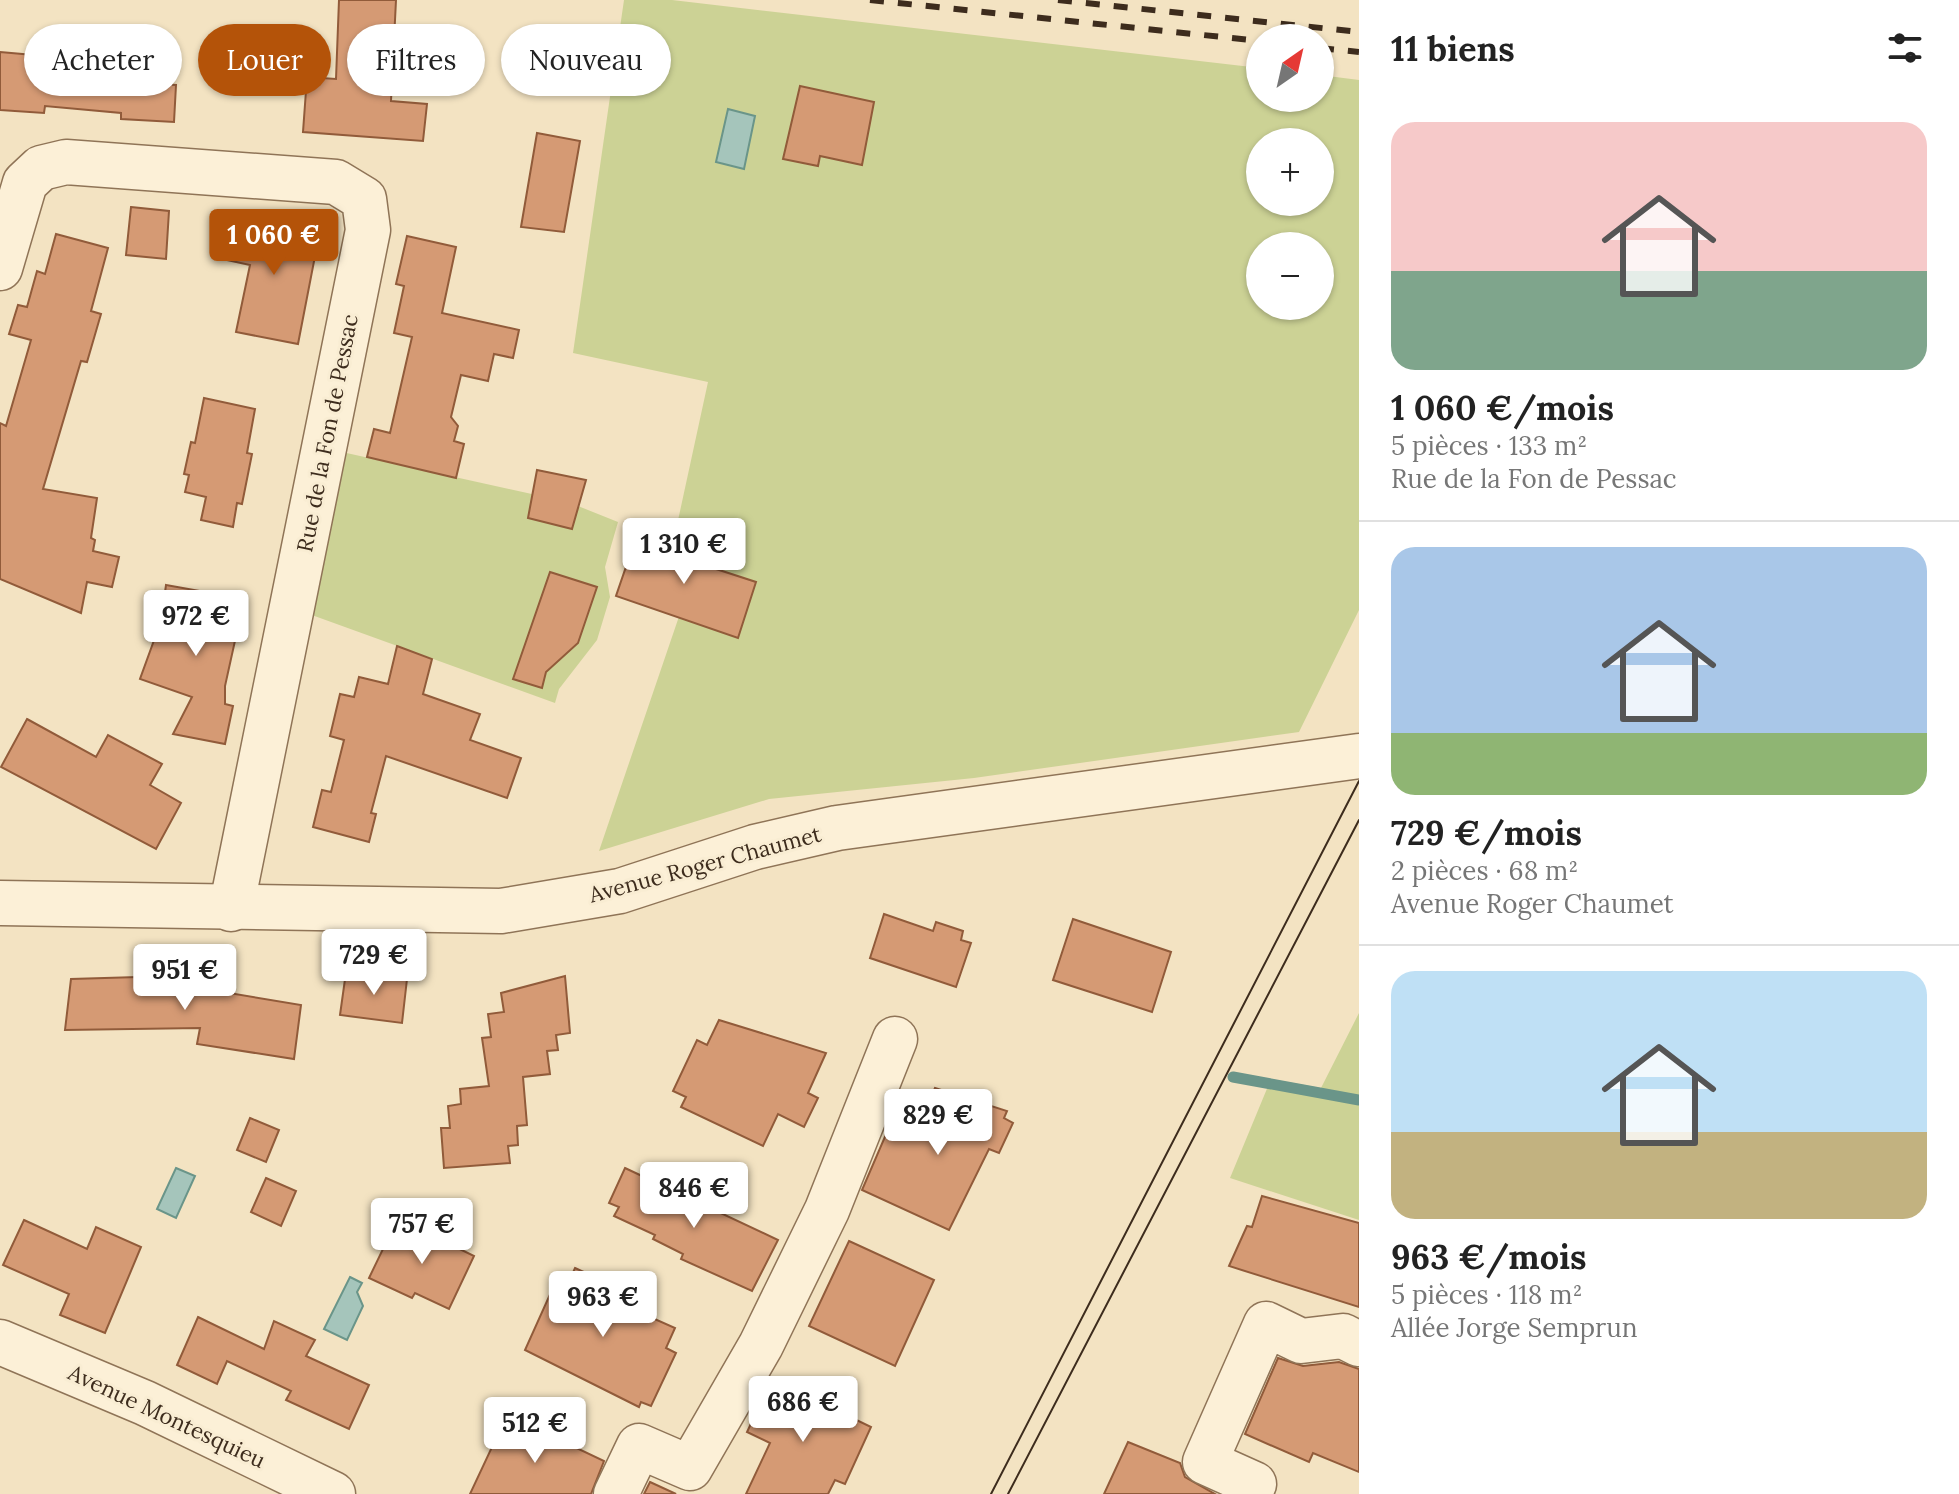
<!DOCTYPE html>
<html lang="fr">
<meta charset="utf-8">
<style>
:root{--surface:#fff;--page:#f6f6f6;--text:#222;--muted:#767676;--line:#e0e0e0;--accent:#b45309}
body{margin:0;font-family:Lora,serif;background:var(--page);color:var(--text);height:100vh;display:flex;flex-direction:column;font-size:30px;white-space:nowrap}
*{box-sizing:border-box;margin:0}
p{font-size:26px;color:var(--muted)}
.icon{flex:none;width:44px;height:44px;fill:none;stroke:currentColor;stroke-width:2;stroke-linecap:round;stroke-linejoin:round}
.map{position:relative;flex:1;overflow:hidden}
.drawer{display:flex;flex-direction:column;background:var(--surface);width:600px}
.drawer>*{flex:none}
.hud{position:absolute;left:24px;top:24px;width:760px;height:72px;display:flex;gap:16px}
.needle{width:52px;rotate:34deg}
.controls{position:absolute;left:1246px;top:24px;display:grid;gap:16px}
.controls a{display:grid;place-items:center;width:88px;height:88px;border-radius:50%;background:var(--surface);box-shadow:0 2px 6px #0004;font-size:40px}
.price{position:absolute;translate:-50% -68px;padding:0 18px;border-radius:8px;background:#fff;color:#222;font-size:26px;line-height:52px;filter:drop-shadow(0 2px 4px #0008)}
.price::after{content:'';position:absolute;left:50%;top:48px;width:24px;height:18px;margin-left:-12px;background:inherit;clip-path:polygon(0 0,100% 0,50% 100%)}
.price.current{background:var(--accent);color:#fff}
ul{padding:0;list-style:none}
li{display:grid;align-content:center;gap:16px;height:424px;padding:0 32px}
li+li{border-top:2px solid var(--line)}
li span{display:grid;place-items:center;height:248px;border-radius:24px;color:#555}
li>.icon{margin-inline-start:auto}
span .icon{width:144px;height:144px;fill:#fffc;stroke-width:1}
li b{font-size:34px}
h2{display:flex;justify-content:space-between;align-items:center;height:96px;padding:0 32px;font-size:34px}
.tag{padding:0 28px;border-radius:36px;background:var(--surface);box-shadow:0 2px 6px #0004;font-size:28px;line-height:72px}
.tag.current{background:var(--accent);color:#fff}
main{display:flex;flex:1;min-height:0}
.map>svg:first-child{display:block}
.green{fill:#ccd295;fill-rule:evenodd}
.water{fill:#a5c5bb;stroke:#6a9589;stroke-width:2}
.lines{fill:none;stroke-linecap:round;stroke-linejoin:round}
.stream{stroke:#6a9589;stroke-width:11}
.building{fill:#d59a74;stroke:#915b3a;stroke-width:2}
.minor-casing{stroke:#8f7457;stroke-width:47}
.minor{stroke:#fcf0d7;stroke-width:44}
.tram{stroke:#3d2c1d;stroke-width:2}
.rail{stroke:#3d2c1d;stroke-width:6;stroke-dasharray:14 14;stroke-linecap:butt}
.labels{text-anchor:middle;stroke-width:6;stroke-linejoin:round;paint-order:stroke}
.street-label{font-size:22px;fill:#3d2c1d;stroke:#f9edd3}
</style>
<main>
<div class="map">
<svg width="1359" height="1494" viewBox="0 0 1359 1494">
<rect width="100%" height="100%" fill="#f3e3c2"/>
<g class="green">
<path d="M624 0H672L1260 68V98H1320V75L1359 80V610L1299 732 974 778 769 799 599 851 687 593 664 585 708 382 573 353ZM1260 142H1320V202H1260ZM1260 246H1320V306H1260Z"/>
<polygon points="342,452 568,502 618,522 605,567 610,597 597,640 559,689 555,703 309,614"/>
<polygon points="1359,1013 1359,1220 1230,1178 1271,1079 1321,1088"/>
</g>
<g class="water">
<polygon points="728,109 755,116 744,169 716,162"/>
<polygon points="176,1168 195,1176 176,1218 157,1209"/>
<polygon points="350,1277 362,1283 357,1292 363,1306 347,1340 324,1329"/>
</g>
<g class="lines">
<polyline class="stream" points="1233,1077 1359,1100"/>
</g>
<g class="building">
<polygon points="339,0 396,0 391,101 427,104 423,141 303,132 307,77 336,79"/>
<polygon points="0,52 78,59 77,80 176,85 174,122 121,119 121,113 45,106 44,113 0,110"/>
<polygon points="800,86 874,102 862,165 820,156 818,166 783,159"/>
<polygon points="537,133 580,141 564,232 521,227"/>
<polygon points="131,207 169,211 166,259 126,255"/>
<polygon points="286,213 322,220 298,344 236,332 250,265 213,257 216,230 280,244"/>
<polygon points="56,234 108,248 91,311 101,314 87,362 81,361 43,489 97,498 91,538 95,540 93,551 119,557 112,587 87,582 81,613 0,579 0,423 6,426 31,340 9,334 18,305 27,307 37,271 45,274"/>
<polygon points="407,236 456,247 442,313 519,330 513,358 494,354 488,381 461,375 451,417 458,426 454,441 464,444 456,478 367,457 374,429 390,433 412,337 394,333 404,286 396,284"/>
<polygon points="204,398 255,409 247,453 252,454 242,504 237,503 233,527 201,520 206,497 185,492 189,475 184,474 191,442 195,443"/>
<polygon points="537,470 586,480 572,529 528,518"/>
<polygon points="640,526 674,535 670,554 756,582 738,638 616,596"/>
<polygon points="550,572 597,587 578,643 546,672 542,688 513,679"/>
<polygon points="166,585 239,598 235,616 240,618 225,686 225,704 233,706 225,744 173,734 192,697 140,679 161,621"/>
<polygon points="397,646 432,659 423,694 480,714 470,740 521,758 507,798 386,756 371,813 376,814 369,842 313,827 322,790 331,792 344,740 330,736 340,694 354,697 359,677 388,684"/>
<polygon points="27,719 96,757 108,735 162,764 150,785 181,803 156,849 1,767"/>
<polygon points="884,914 933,931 936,922 963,931 961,940 971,943 956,987 870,958"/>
<polygon points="1073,919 1171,952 1152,1012 1053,980"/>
<polygon points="346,972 407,979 402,1023 340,1015"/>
<polygon points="206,975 205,989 301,1005 294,1059 197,1044 200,1028 65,1030 71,979"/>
<polygon points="565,976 570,1033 556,1035 558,1050 547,1051 550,1074 523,1077 527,1125 517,1126 518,1145 508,1146 510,1163 444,1168 441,1128 450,1128 448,1106 461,1104 460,1089 489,1086 482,1038 491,1037 488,1014 504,1012 501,993"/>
<polygon points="719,1020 826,1053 808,1093 818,1098 804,1127 778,1114 763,1146 681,1107 686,1097 673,1091 697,1040 707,1045"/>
<polygon points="935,1088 1007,1111 1004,1118 1013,1123 999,1153 989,1149 949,1230 862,1190 890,1125 913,1136"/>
<polygon points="250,1118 279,1130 266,1162 237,1150"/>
<polygon points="625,1168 778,1240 752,1291 681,1259 683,1254 653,1239 655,1235 614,1216 619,1207 609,1203"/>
<polygon points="266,1178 296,1191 281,1226 251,1212"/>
<polygon points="1262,1196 1359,1223 1359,1307 1229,1266 1247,1226 1252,1227"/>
<polygon points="24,1220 87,1249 96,1227 141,1247 105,1333 60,1315 69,1294 3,1265"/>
<polygon points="396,1222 415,1232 417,1228 474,1256 449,1309 415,1293 412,1298 369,1278"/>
<polygon points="849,1241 934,1280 895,1366 809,1326"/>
<polygon points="575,1268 628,1292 623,1305 675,1328 666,1348 676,1353 651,1406 641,1402 639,1407 525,1350 556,1281 567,1286"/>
<polygon points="198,1317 264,1349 274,1321 315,1340 306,1356 369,1385 349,1429 286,1400 291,1391 227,1361 217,1384 177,1365"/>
<polygon points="1278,1358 1303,1366 1339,1362 1359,1369 1359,1472 1313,1453 1309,1462 1245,1434"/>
<polygon points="772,1379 871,1427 845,1484 835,1480 828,1494 746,1494 770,1443 747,1432"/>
<polygon points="507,1415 604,1461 591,1494 470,1494"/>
<polygon points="1128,1442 1180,1463 1185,1477 1215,1494 1104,1494"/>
<polygon points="650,1482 676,1494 644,1494"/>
</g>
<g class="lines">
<defs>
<g id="minor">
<polyline points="0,268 25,183 41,168 66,162 336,182 364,199 368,230 231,909"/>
<polyline points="0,903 501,911 620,891 755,847 837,828 1359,756"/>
<polyline points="0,1342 145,1403 333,1494"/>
<polyline points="616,1494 639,1446 690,1468 761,1345 827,1210 895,1039"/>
<polyline points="1249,1494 1254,1484 1205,1462 1266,1324 1301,1341 1343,1336 1359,1344"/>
</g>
</defs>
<use href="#minor" class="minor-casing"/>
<use href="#minor" class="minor"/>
<g class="tram">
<polyline points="991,1494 1359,781"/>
<polyline points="1008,1494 1359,820"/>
</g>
<g class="rail">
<polyline points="870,0 1260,41"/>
<polyline points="1058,0 1359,32"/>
<polyline points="1320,48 1359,52"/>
</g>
</g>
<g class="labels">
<g class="street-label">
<text transform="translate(327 433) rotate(-79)" y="8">Rue de la Fon de Pessac</text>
<text transform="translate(705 864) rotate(-15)" y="8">Avenue Roger Chaumet</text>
<text transform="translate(167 1416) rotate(25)" y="8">Avenue Montesquieu</text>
</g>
</g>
</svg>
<div class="controls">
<a><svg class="needle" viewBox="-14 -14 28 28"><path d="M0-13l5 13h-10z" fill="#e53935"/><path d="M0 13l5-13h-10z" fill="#767676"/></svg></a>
<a>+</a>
<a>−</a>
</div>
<b class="price current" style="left:274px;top:277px">1 060 €</b>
<b class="price" style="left:684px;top:586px">1 310 €</b>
<b class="price" style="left:196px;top:658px">972 €</b>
<b class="price" style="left:374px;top:997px">729 €</b>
<b class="price" style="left:185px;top:1012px">951 €</b>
<b class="price" style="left:938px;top:1157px">829 €</b>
<b class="price" style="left:694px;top:1230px">846 €</b>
<b class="price" style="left:422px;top:1266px">757 €</b>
<b class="price" style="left:603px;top:1339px">963 €</b>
<b class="price" style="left:803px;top:1444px">686 €</b>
<b class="price" style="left:535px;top:1465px">512 €</b>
<div class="hud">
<a class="tag">Acheter</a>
<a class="tag current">Louer</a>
<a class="tag">Filtres</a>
<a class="tag">Nouveau</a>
</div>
</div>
<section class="drawer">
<h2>11 biens<svg class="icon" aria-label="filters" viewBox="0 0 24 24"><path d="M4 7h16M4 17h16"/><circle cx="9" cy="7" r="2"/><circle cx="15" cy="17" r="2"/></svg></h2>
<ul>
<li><span style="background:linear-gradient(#f6c9c9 60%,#7fa58c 0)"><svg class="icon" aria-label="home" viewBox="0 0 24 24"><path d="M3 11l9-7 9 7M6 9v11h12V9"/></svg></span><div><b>1 060 €/mois</b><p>5 pièces · 133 m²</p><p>Rue de la Fon de Pessac</p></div></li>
<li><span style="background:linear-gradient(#a9c7e8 75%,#8fb573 0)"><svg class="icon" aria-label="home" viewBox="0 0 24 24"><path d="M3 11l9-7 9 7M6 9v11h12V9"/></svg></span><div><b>729 €/mois</b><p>2 pièces · 68 m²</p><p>Avenue Roger Chaumet</p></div></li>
<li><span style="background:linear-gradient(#bfe0f5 65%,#c2b280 0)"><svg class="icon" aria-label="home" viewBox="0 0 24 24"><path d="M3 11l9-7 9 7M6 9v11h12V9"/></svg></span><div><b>963 €/mois</b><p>5 pièces · 118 m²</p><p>Allée Jorge Semprun</p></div></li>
</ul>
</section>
</main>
